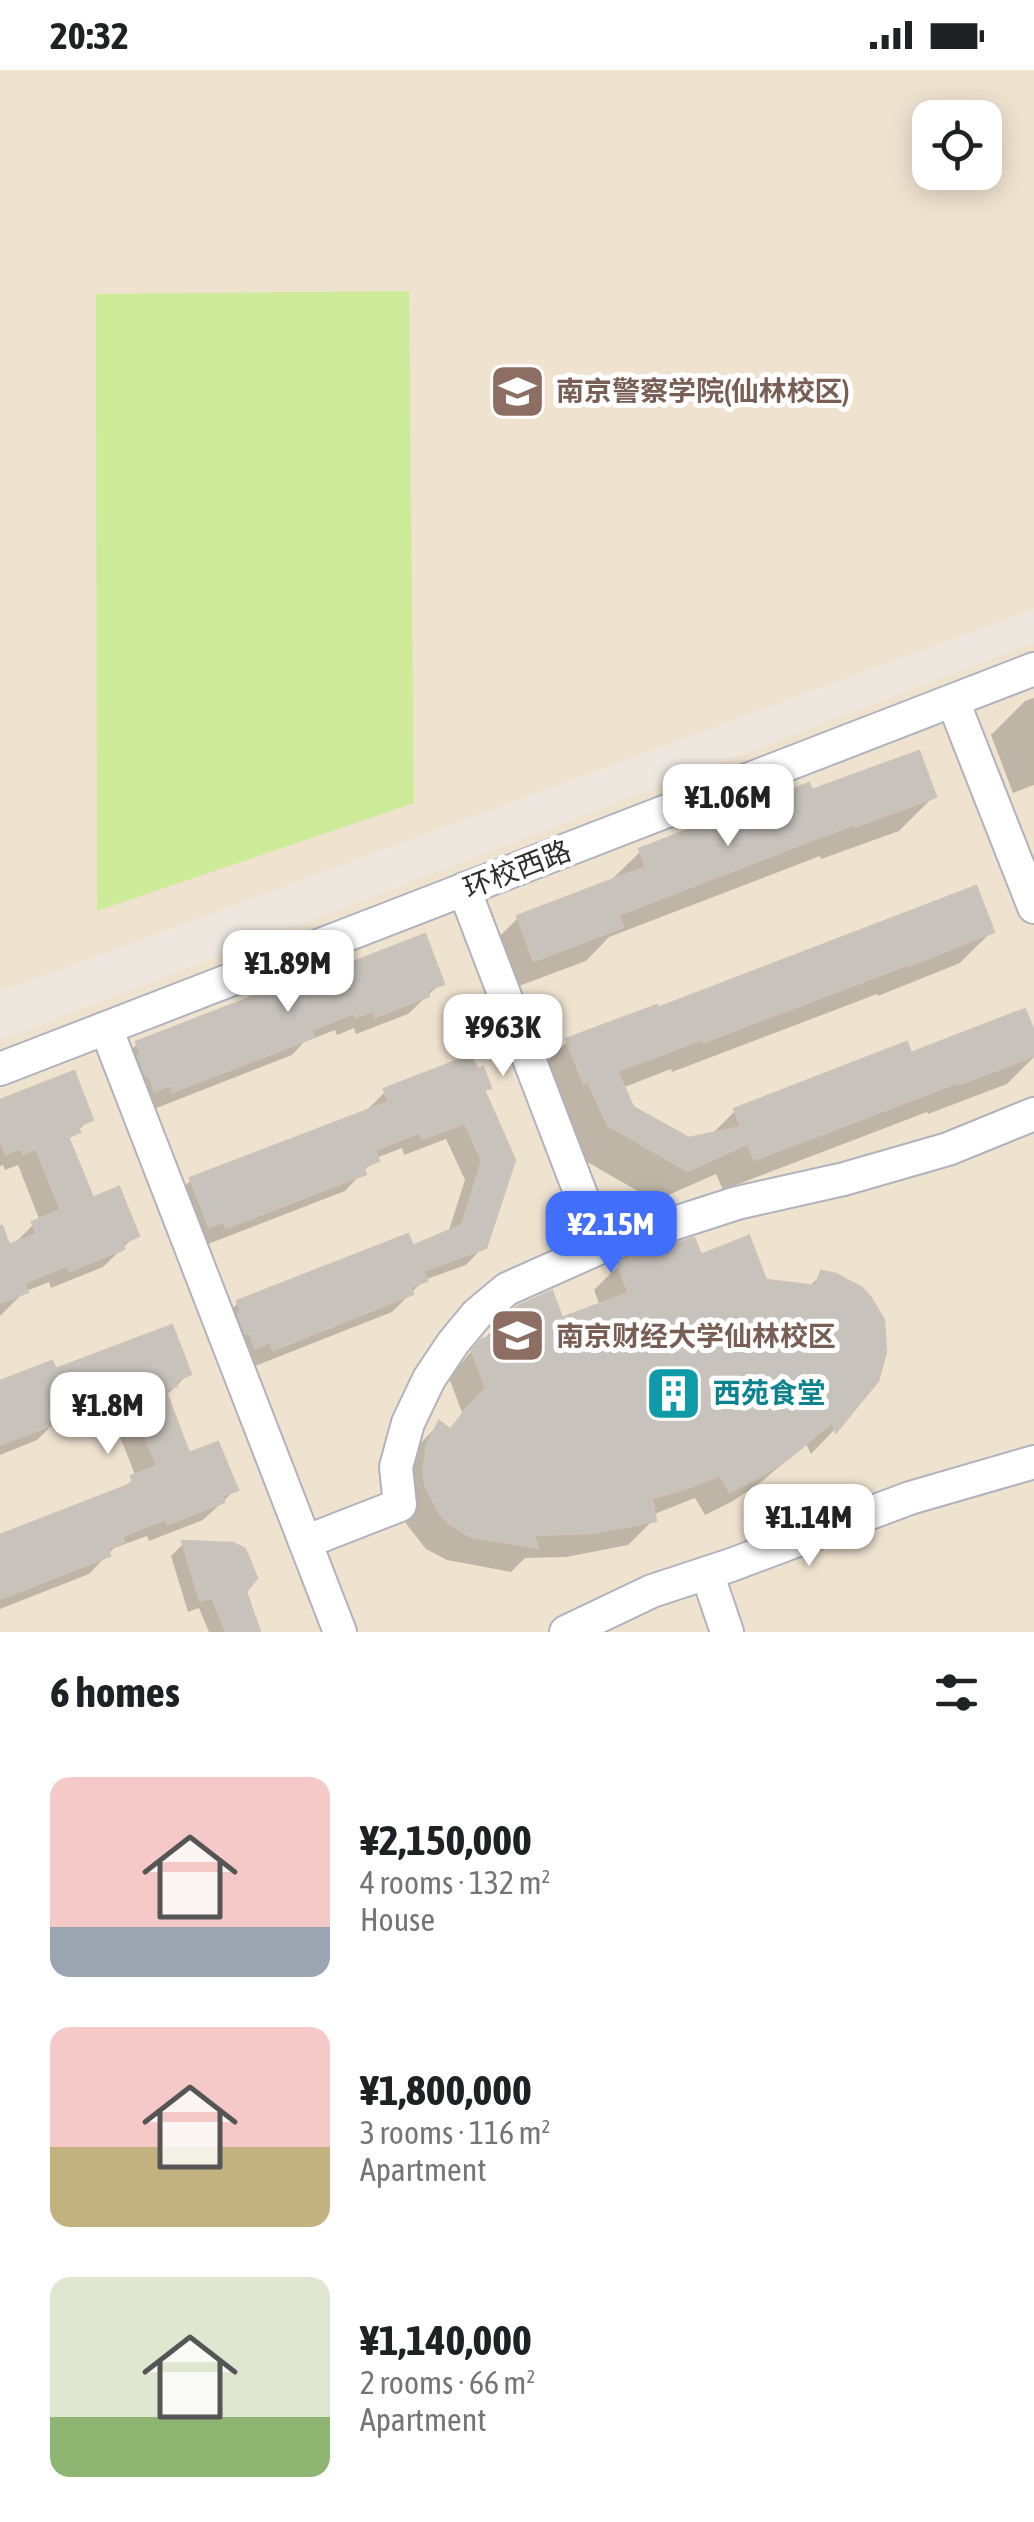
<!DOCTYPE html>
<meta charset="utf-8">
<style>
:root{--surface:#fff;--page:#f2f2f2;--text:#202124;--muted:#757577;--accent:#416efa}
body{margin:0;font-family:"Asap Condensed","Noto Sans SC",sans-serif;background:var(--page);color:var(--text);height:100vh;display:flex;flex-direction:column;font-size:38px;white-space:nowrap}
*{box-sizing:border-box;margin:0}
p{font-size:32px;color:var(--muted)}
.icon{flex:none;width:55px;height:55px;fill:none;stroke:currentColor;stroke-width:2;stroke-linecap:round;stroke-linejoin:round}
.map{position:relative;height:1562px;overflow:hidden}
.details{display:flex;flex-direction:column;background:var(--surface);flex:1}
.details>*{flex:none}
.fabs{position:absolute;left:912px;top:30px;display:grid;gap:20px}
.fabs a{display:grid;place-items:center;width:90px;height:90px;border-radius:20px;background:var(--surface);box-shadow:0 5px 25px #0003;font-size:50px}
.price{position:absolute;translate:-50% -85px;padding:0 22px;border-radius:20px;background:#fff;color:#222;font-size:32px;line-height:65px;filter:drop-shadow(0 2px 5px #0008)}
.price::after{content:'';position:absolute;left:50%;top:60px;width:30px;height:22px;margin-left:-15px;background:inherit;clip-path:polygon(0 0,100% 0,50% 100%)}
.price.active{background:var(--accent);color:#fff}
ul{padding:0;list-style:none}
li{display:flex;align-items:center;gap:30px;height:250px;padding:0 50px}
li span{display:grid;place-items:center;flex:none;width:280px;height:200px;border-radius:20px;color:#555}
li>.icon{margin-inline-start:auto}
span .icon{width:120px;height:120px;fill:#fffc;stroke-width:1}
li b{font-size:42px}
h2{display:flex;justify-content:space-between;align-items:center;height:120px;padding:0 50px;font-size:42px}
.status{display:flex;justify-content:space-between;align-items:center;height:70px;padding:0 50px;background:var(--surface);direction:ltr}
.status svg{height:28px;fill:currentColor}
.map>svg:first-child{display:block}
.education{fill:#efe3d0;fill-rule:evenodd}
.pitch{fill:#cdeb99}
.shadow{fill:#0003}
.building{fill:#c7c2bb;stroke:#cac3b9;stroke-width:2.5}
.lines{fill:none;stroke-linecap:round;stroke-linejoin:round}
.minor-casing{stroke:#b0b3bd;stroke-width:36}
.minor{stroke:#fff;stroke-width:32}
.labels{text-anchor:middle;stroke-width:10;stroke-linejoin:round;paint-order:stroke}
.education-label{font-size:28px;font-weight:bold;fill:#785e54;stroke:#fff;text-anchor:start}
.street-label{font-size:28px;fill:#2d2d2d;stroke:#fff}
.culture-label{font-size:28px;font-weight:bold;fill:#0d838f;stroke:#fff;text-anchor:start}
</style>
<div class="status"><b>20:32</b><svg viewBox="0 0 49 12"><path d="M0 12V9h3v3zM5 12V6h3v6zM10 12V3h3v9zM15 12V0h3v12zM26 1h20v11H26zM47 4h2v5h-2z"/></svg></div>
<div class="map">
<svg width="1034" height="1562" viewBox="0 0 1034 1562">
<rect width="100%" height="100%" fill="#eee7e0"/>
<g class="education">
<path d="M0 0H1034V539L0 922ZM930 48H985V102H930Z"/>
<polygon points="1034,572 1034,1562 0,1562 0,970"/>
</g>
<polygon class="pitch" points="409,221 414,733 97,841 96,224"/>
<g class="shadow">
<polygon points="1034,628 1034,715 1013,723 991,665 1025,631"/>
<polygon points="810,723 933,727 899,761 821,789 820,786 609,867 586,891 500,923 484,882 518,848 607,814 641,781"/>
<polygon points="992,861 960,893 878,926 877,924 672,1002 671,999 622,1018 631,1038 688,1071 710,1066 735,1041 909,986 1034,969 1034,987 1007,1014 928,1044 927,1042 723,1120 716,1104 655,1131 577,1086 536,1002 568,971 657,942"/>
<polygon points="308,912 441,913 408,944 356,964 354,958 337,965 335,960 304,972 292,985 154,1039 119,993 137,974"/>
<polygon points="488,1017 483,1022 484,1176 466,1195 424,1210 392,1242 255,1296 252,1288 237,1294 220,1251 238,1233 412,1179 448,1163 465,1110 446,1069 404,1085 402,1078 376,1088 345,1121 208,1174 206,1167 191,1173 173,1128 191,1110 369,1042 368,1039 386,1021"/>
<polygon points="0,1033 90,1049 67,1071 91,1131 136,1165 103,1197 51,1218 49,1212 24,1222 0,1246 0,1181 15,1173 34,1154 40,1151 18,1095 5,1100 3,1095 0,1096"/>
<polygon points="699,1188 764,1212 808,1218 822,1204 875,1309 834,1360 811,1384 806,1374 761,1412 733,1431 705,1445 695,1428 652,1445 653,1450 628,1475 566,1487 525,1488 511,1502 447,1490 426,1479 407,1455 402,1442 415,1379 439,1354 448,1360 463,1345 449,1308 468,1285 493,1260 561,1252 600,1236 594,1220 619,1195"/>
<polygon points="54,1302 188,1304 170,1322 164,1325 188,1386 235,1420 203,1450 149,1471 147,1466 114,1478 89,1504 0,1539 0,1469 120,1421 136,1407 113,1349 103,1353 101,1348 85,1355 81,1345 50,1357 37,1370 0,1385 0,1314"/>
<polygon points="183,1474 243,1522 258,1562 209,1562 199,1538 188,1542 171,1486"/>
</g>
<g class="building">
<polygon points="919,681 936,727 855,757 854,754 618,845 623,857 534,891 517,846 646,797 639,779 809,713 812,720"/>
<polygon points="976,816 994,862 909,896 909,894 704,972 703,969 617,1001 633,1037 689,1068 741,1057 734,1039 907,972 911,983 1025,939 1034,962 1034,986 960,1014 959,1012 754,1090 748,1073 688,1101 608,1055 588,1012 584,1014 566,969 657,935 658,938"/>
<polygon points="425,864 444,914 427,920 429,926 375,947 373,941 356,947 354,943 311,960 314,967 173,1022 170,1015 155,1021 149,1005 146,1006 138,986 141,985 136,972 308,905 310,909"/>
<polygon points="471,985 477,999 483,997 491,1018 484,1020 515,1090 486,1178 423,1201 427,1211 410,1217 413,1224 273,1280 270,1272 255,1278 250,1263 246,1264 238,1244 241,1243 237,1231 408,1164 413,1176 462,1155 482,1091 465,1053 422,1069 420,1062 375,1080 379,1091 363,1097 366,1104 226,1158 224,1151 209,1157 190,1108 389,1032 384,1019"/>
<polygon points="74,1001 93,1050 77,1056 80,1062 68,1067 93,1128 119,1117 139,1166 122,1173 124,1179 70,1201 68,1195 24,1213 28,1222 0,1233 0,1156 2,1156 9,1175 37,1164 32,1152 61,1140 36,1078 23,1084 21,1078 6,1084 0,1070 0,1030"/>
<polygon points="749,1166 766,1210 816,1216 821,1201 836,1204 862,1218 871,1228 884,1250 886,1282 878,1311 836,1362 832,1352 789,1388 760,1407 730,1422 720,1405 685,1419 652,1428 656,1451 592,1463 534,1465 538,1478 472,1467 451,1455 440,1444 426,1417 423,1402 427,1375 439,1351 451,1360 466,1339 486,1318 472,1281 481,1270 492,1266 491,1258 518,1236 552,1221 562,1248 629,1223 617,1193 625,1190 694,1168 701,1185"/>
<polygon points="172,1255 191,1304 175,1311 177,1316 165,1320 189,1383 218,1372 238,1420 222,1426 224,1432 176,1451 168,1454 166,1449 122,1466 124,1472 108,1478 110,1486 0,1529 0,1465 134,1413 131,1406 157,1396 132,1332 122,1336 120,1331 104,1338 100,1328 56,1345 59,1352 0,1375 0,1311 52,1291 56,1299"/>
<polygon points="182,1471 233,1473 245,1479 257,1508 246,1522 260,1562 226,1562 212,1527 200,1531"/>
</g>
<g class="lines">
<defs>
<g id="minor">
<polyline points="953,631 1034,837"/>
<polyline points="464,819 601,1177"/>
<polyline points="106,958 340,1562"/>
<polyline points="0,999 1034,599"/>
<polyline points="305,1472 400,1435 396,1397 408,1353 429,1309 453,1273 477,1244 507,1219 601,1177 737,1133 844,1109 948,1079 1034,1044"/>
<polyline points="707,1503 727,1562"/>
<polyline points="566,1562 652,1521 731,1495 910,1428 1034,1392"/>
</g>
</defs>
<use href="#minor" class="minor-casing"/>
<use href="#minor" class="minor"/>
</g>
<defs>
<symbol id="university-square" viewBox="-11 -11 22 22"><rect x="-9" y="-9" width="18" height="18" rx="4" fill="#8d6e63" stroke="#fff"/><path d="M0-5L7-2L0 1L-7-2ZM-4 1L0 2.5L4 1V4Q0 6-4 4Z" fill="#fff"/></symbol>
<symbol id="building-square" viewBox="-11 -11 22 22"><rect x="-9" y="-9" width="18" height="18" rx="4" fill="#0f9aa8" stroke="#fff"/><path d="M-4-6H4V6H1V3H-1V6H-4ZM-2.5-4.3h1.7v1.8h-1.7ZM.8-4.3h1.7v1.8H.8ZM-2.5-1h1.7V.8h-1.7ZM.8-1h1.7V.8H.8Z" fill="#fff"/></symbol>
</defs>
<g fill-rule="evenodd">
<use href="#university-square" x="486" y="290" width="63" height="63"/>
<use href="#university-square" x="486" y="1234" width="63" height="63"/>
<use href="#building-square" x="642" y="1292" width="63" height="63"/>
</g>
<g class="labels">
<g class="education-label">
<text x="556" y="331">南京警察学院(仙林校区)</text>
<text x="556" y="1276">南京财经大学仙林校区</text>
</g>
<g class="street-label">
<text transform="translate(517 799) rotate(-21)" y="10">环校西路</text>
</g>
<g class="culture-label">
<text x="713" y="1333">西苑食堂</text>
</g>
</g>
</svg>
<div class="fabs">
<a><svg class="icon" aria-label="locate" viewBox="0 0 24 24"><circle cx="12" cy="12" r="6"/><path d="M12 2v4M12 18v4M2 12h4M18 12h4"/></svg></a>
</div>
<b class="price" style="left:728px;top:779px">¥1.06M</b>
<b class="price" style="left:288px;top:945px">¥1.89M</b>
<b class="price" style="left:503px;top:1009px">¥963K</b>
<b class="price active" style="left:611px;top:1206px">¥2.15M</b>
<b class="price" style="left:108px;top:1387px">¥1.8M</b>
<b class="price" style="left:809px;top:1499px">¥1.14M</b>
</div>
<section class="details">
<h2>6 homes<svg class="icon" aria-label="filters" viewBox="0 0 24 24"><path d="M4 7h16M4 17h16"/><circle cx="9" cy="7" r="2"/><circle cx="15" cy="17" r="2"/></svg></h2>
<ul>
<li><span style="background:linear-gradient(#f6c9c9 75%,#9aa5b1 0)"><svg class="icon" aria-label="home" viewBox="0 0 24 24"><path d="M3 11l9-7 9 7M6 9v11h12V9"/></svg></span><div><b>¥2,150,000</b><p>4 rooms · 132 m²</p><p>House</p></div></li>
<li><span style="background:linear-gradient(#f6c9c9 60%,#c2b280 0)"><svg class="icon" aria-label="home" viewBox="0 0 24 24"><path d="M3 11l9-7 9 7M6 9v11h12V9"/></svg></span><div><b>¥1,800,000</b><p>3 rooms · 116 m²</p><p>Apartment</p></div></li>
<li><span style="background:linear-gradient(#dfe7d0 70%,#8fb573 0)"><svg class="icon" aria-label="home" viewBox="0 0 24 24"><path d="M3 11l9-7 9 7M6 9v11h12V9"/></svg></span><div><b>¥1,140,000</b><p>2 rooms · 66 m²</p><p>Apartment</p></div></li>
</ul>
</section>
